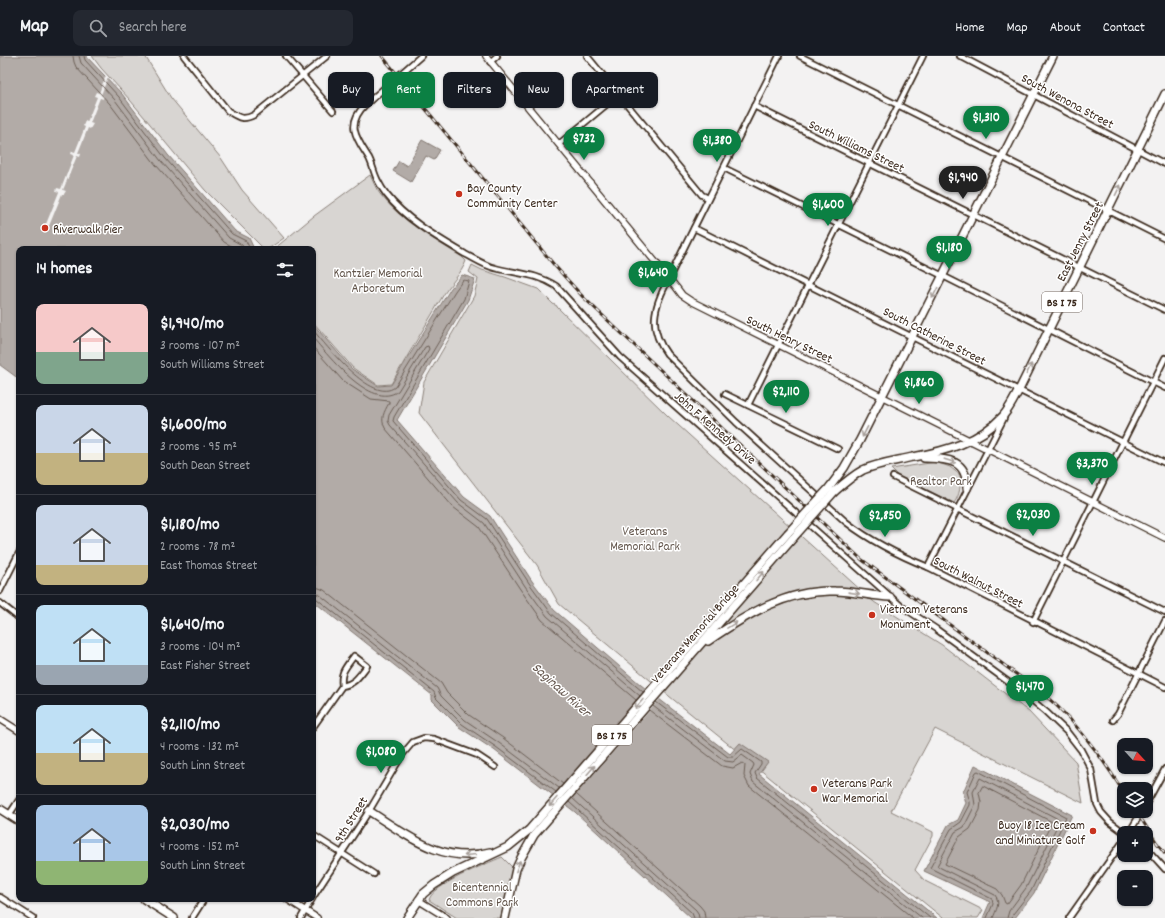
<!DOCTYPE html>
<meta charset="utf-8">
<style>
:root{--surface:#171b24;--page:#242831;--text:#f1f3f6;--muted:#9ea1a6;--line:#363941;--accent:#0b8043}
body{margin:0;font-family:Dekko,sans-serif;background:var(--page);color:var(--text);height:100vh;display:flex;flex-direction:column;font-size:15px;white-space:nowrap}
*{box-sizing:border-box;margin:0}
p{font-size:13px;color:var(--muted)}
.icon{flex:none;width:22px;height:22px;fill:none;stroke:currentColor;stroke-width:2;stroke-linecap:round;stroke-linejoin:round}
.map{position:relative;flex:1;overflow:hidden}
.side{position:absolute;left:16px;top:190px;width:300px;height:656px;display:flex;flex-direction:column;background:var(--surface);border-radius:8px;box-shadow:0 1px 3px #0004}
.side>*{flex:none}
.top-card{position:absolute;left:328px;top:16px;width:380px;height:36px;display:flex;gap:8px}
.needle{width:26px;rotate:116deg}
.tools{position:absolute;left:1117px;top:682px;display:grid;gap:8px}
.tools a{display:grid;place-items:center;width:36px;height:36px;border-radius:8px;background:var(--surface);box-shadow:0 1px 3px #0004;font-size:20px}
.price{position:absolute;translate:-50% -34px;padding:0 9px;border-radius:14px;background:var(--accent);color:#fff;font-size:13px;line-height:26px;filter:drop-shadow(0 1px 2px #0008)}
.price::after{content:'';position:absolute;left:50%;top:24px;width:12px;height:9px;margin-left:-6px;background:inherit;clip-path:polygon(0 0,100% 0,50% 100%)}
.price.active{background:#222;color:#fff}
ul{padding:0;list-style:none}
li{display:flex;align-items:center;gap:12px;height:100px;padding:0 20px}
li+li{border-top:1px solid var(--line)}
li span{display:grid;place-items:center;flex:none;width:112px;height:80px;border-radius:8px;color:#555}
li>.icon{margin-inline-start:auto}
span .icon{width:48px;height:48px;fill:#fffc;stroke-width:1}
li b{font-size:17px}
h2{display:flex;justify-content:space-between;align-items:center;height:48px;padding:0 20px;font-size:17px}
.tag{padding:0 14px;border-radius:8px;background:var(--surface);box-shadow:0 1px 3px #0004;font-size:14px;line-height:36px}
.tag.active{background:var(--accent);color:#fff}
header{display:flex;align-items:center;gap:24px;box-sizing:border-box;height:56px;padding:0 20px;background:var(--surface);border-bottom:1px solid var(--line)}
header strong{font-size:19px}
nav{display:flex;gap:22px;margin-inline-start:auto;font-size:14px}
.search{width:280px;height:36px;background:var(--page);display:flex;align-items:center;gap:10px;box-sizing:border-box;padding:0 14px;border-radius:8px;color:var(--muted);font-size:15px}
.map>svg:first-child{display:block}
.green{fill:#d8d5d2;stroke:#8a8078}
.water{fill:#b2aba7;stroke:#827770}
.pier{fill:#f3f2f2}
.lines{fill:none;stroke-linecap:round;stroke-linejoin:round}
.shore{stroke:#6b5e55;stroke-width:1}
.minor-casing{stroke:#3b2a1e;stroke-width:8}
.tertiary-casing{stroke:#3b2a1e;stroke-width:8}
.primary-casing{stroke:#3b2a1e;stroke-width:10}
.trunk-casing{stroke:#3b2a1e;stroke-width:10}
.minor{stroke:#fff;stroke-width:4.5}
.tertiary{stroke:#fff;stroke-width:5.5}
.primary{stroke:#fff;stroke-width:7}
.trunk{stroke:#fff;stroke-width:7}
.rail-casing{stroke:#3b2a1e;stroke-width:3}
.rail{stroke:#fff;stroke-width:1.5;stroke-dasharray:4.5;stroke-linecap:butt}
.trunk-bridge-casing{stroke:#3b2a1e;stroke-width:10;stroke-linecap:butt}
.trunk-bridge{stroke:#fff;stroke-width:7}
.oneway{stroke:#a79f9a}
.poi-dot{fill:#c8321e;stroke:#fff;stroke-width:1.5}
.labels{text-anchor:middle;stroke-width:3;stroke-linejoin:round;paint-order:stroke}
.shield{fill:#fff;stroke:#766a62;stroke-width:1}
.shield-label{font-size:12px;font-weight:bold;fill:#3b2a1e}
.street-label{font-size:13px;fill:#3b2a1e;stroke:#fff}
.poi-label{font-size:13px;fill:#3b2a1e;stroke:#fff;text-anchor:start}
.park-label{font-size:13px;fill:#62554b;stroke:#fff}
.water-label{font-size:14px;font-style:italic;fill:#65574e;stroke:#fff}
</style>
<header>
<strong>Map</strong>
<div class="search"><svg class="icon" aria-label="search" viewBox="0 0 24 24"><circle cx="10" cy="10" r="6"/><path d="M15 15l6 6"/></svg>Search here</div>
<nav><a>Home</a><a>Map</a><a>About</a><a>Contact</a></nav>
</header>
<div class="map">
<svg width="1165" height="862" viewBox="0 0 1165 862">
<rect width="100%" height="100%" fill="#f3f2f2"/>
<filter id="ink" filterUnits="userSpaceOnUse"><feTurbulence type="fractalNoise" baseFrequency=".025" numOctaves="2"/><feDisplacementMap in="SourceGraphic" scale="8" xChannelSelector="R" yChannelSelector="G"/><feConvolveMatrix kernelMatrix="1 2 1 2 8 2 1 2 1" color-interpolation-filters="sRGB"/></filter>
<g filter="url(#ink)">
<g class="green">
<polygon points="92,0 145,0 171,42 221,102 242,134 284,182 268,193 264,193 205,134 130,44 101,12"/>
<path d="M370 119C373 125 376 133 380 138 401 165 433 183 462 201L466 205C461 218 451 227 444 238 426 268 409 298 391 328L378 329 353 312 313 266V193H274L314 160Z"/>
<polygon points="472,209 482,214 505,221 538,233 553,248 557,250 557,251 668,360 874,546 942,589 1029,656 1076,706 1083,747 935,673 891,755 933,776 933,780 915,814 925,825 983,854 978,862 943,862 669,640 559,548 537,509 419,357 424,326 474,240 478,223 469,216"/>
<path d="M936 406 950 411 960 419C961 429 960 439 954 447L897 419 891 413Z"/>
<path d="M502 801 513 812 501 862H457L429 844C432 829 486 808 502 801Z"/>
</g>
<g class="water">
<polygon points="0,0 86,0 122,38 168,99 235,175 249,182 254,193 19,193 19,323 0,309"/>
<polygon points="422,84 440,94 434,104 426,100 411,126 393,115 399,105 407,110"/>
<polygon points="462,219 475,223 468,244 397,364 464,441 490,460 532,525 554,554 641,629 730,698 740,687 768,706 759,718 937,862 691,862 575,756 494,694 459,671 432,644 432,639 313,545 313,268 352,313 378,330 391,329 451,232"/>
<polygon points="975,709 1072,759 1034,837 1015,862 983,862 990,846 924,815 948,769 958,764 966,747 963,736"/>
</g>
<g class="pier">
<polygon points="106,19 108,21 101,39 104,40 103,43 100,42 90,67 93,68 90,73 88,72 78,97 81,98 80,101 77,100 63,134 66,135 64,138 62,138 49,170 46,168 59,136 56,135 57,132 61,133 74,99 71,98 72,95 75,96 85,71 83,70 85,65 87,66 97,41 94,40 96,36 99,37"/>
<polygon points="647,632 661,642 565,751 552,741"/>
</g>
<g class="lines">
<g class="shore">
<polyline points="73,0 74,6 76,11 110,48 156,109 224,186 237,193"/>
<polyline points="79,0 81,7 115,44 161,105 229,182 242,189 244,193"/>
<polyline points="84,0 85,4 119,41 165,102 232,178 246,185 250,193"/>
<path d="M313 274C326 289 372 349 395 331L455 235 463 224 469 225 464 243 394 361 393 365 461 444 487 463 529 527 551 557 643 636"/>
<path d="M313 282C328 299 371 355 398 335L425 291 428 290 429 293 389 359 388 365 390 369 458 447 484 467 525 530 547 560 640 640"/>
<path d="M313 291 343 325 371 343 389 345V347C384 356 380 363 385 372L453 451 479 471 520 533 542 564 636 644"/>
<polyline points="313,531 319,532 324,534 441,627 447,637 469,659 503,682 563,728"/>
<polyline points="313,537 320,539 437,632 441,640 465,664 499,687 559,732"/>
<polyline points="313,542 317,543 434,636 436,642 462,668 496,691 556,736"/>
<polyline points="656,646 728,701 733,701 742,693 761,706 761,708 755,717 757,722 930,862"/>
<polyline points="653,650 725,705 733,706 742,699 753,707 754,709 750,718 753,726 922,862"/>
<polyline points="649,654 722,710 733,712 742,707 745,709 744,720 749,730 913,862"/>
<polygon points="983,730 1052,766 1021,829 1007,848 1005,847 1002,839 997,833 945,808 959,781 970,773 980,754 981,746 979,737"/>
<polyline points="576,738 700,850 704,855 705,862"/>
<polyline points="572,742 696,854 698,857 699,862"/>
<polyline points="569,746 692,857 694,862"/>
<polyline points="987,862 993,848 992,843 930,812 951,773 961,766 970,749 970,746 967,736 976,716 978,715 1066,761 1031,835 1013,858 1012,862"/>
<path d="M993 862C996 854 1001 847 995 839L937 810 955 776 964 771 975 749 973 736 980 722 1060 764 1026 832 1009 855 1007 862"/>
</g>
<defs>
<g id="minor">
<path d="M184 0 228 55C238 61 242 65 254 59L327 0"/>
<polyline points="286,0 333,55"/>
<path d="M421 0 365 49C345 69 357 83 369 102 373 110 374 118 378 125 380 129 383 134 386 138 405 163 438 182 465 198 475 203 485 210 495 212 517 218 536 217 556 230L620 301 901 550 936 573 1026 639 1046 656 1067 676 1081 694 1091 713 1097 748 1101 756 1110 766 1125 777"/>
<polyline points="587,0 702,139 708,142"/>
<path d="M779 0 673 214C658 244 644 267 667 298L736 366 846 466C872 486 898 499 928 511L1165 631"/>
<polyline points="800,0 1165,183"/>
<polyline points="960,0 1165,108"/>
<polyline points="490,6 497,0"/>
<polyline points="754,50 1165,254"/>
<polyline points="559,88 618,39"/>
<polyline points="724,112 943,220 1165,332"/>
<polyline points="694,172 1165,407"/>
<polyline points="725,338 838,393"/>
<polyline points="748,349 923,0"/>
<polyline points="893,421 1165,556"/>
<polyline points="928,511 1004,362"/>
<polyline points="0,535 19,497"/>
<polyline points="0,547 19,562"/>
<polyline points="1033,566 1165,302"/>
<polyline points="1113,664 1118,658 1165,565"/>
<path d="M313 671 342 630C340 616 346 611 354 600L367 610C359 620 355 628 342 630"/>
<polyline points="1146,748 1165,713"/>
<polyline points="9,759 19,744"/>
<polyline points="1129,777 1142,755"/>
<polyline points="313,779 374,818"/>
<polyline points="1146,792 1165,813"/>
<polyline points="0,841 33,862"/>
<polyline points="313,841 369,755 402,699 413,686 424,682 434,683 477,699 495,711"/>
<polyline points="192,862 204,843"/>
<polyline points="301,862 312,843"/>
<polyline points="1069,862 1124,784"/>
</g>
<g id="tertiary">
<polyline points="486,0 676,231 682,239 691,245 1165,482"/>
<polyline points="0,663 19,675"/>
<polyline points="287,843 317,862"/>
<polyline points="418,844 447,862"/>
</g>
<g id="primary">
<polyline points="0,753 19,765"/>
<polyline points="144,843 174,862"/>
</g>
<g id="trunk">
<path d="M924 402C948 403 967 403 967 432"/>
<polyline points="829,432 844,412 860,384 1053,0"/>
<path d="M834 436C843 428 852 420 863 414 879 407 896 405 913 401 946 395 979 386 1003 360 1010 352 1014 343 1019 334L1165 38"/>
<path d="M708 585C746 559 787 533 835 535 853 535 871 540 890 541"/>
<path d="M369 755C407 779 442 809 490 796"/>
<polyline points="407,862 423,838 434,829 453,817 508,791 529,774 788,477"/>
<polyline points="505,862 516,813 521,802 534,779 794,481"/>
</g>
</defs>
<use href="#minor" class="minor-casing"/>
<use href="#tertiary" class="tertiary-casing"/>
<use href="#primary" class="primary-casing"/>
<use href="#trunk" class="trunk-casing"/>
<use href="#minor" class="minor"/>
<use href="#tertiary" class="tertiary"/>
<use href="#primary" class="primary"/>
<use href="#trunk" class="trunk"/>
<defs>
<g id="rail">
<path d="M382 0 555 210 583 241 861 503 1031 629C1040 636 1050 643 1058 651 1084 676 1105 706 1124 737"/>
<polyline points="1136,755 1157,787 1165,797"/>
</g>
</defs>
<use href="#rail" class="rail-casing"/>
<use href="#rail" class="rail"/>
<defs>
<g id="trunk-bridge">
<polyline points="788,477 829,432"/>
<polyline points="794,481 834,436"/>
</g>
</defs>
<use href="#trunk-bridge" class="trunk-bridge-casing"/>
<use href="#trunk-bridge" class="trunk-bridge"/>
</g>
<defs><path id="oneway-shaft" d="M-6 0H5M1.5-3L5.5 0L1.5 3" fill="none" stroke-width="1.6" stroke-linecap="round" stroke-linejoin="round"/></defs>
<g class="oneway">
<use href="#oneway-shaft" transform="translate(1118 134) rotate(-64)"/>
<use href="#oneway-shaft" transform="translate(935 237) rotate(117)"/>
<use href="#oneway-shaft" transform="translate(1029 313) rotate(-64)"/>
<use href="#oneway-shaft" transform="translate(865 376) rotate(117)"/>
<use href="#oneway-shaft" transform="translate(950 405) rotate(18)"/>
<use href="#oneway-shaft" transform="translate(760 520) rotate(-49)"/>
<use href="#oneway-shaft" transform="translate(854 537) rotate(8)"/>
<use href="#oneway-shaft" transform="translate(732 569) rotate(-32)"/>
<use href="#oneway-shaft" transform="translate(639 648) rotate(131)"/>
<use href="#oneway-shaft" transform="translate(591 714) rotate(-49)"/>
<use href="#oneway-shaft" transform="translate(553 746) rotate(131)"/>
<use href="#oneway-shaft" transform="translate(470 799) rotate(175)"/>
<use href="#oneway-shaft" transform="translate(518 810) rotate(-70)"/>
</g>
</g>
<g class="poi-dot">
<circle cx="459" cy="138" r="4"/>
<circle cx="45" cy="172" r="4"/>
<circle cx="872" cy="559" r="4"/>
<circle cx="814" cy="733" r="4"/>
<circle cx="1093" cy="775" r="4"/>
</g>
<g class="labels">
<g class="shield">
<rect x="1042" y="236" width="40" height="20" rx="3"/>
<rect x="592" y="669" width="40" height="20" rx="3"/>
</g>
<g class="shield-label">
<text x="1062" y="250">BS I 75</text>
<text x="612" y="683">BS I 75</text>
</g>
<g class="street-label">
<text transform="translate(1068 44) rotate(28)" y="5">South Wenona Street</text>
<text transform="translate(857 89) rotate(26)" y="5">South Williams Street</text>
<text transform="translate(1079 185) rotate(-63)" y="5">East Jenny Street</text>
<text transform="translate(935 279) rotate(27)" y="5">South Catherine Street</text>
<text transform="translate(790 282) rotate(26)" y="5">South Henry Street</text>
<text transform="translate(716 371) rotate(41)" y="5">John F Kennedy Drive</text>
<text transform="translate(979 525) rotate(27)" y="5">South Walnut Street</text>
<text transform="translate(694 577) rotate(-49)" y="5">Veterans Memorial Bridge</text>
<text transform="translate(350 763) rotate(-58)" y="5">9th Street</text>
</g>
<g class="poi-label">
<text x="467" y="136">Bay County<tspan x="467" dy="15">Community Center</tspan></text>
<text x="53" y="177">Riverwalk Pier</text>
<text x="880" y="557">Vietnam Veterans<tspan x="880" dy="15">Monument</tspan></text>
<text x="822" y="731">Veterans Park<tspan x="822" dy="15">War Memorial</tspan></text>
<text x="1085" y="773" text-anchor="end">Buoy 18 Ice Cream<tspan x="1085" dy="15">and Miniature Golf</tspan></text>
</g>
<g class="park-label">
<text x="378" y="221">Kantzler Memorial<tspan x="378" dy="15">Arboretum</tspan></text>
<text x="941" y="429">Realtor Park</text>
<text x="645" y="479">Veterans<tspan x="645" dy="15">Memorial Park</tspan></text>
<text x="482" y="835">Bicentennial<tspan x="482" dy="15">Commons Park</tspan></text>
</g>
<g class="water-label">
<text transform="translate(562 633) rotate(42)" y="5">Saginaw River</text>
</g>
</g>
</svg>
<div class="tools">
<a><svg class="needle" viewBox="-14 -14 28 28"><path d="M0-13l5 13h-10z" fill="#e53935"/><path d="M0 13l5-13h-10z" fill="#9ea1a6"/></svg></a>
<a><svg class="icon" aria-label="layers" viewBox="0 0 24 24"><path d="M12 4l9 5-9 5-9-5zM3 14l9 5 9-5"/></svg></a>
<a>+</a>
<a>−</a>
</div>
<b class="price" style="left:986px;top:84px">$1,310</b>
<b class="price" style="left:584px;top:105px">$732</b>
<b class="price" style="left:717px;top:107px">$1,380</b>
<b class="price active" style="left:963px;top:144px">$1,940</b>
<b class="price" style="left:828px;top:171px">$1,600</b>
<b class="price" style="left:949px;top:214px">$1,180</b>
<b class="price" style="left:653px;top:239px">$1,640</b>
<b class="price" style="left:919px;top:349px">$1,860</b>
<b class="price" style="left:786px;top:358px">$2,110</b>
<b class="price" style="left:1092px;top:430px">$3,370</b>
<b class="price" style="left:1033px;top:481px">$2,030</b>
<b class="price" style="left:885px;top:482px">$2,850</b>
<b class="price" style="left:1030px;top:653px">$1,470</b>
<b class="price" style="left:381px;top:718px">$1,080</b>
<div class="top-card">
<a class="tag">Buy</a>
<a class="tag active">Rent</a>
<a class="tag">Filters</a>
<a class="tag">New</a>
<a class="tag">Apartment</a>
</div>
<section class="side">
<h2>14 homes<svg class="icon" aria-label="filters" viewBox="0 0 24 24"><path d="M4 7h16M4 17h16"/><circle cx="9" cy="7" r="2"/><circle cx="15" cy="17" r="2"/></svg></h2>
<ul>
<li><span style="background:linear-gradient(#f6c9c9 60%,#7fa58c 0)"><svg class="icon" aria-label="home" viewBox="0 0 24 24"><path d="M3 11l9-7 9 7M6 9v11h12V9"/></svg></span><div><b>$1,940/mo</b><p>3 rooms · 107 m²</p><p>South Williams Street</p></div></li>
<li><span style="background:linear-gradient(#c9d6e8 60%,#c2b280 0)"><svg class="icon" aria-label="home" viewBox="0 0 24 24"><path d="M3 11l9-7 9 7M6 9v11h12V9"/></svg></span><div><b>$1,600/mo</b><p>3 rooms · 95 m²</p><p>South Dean Street</p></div></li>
<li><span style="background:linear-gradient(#c9d6e8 75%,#c2b280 0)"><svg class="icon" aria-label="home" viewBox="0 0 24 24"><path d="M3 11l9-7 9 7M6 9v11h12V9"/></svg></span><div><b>$1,180/mo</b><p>2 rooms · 78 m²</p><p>East Thomas Street</p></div></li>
<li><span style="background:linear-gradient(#bfe0f5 75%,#9aa5b1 0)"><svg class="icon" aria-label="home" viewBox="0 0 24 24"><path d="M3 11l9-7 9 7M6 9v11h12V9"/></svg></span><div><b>$1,640/mo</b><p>3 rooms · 104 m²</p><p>East Fisher Street</p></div></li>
<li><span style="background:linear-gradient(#bfe0f5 60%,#c2b280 0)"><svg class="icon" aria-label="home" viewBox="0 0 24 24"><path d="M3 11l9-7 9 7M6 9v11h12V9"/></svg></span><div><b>$2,110/mo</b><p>4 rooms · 132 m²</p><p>South Linn Street</p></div></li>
<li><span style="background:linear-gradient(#a9c7e8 70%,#8fb573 0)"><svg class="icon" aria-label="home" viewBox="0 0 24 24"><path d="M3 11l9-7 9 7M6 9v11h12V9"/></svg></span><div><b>$2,030/mo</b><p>4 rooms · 152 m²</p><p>South Linn Street</p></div></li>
</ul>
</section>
</div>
